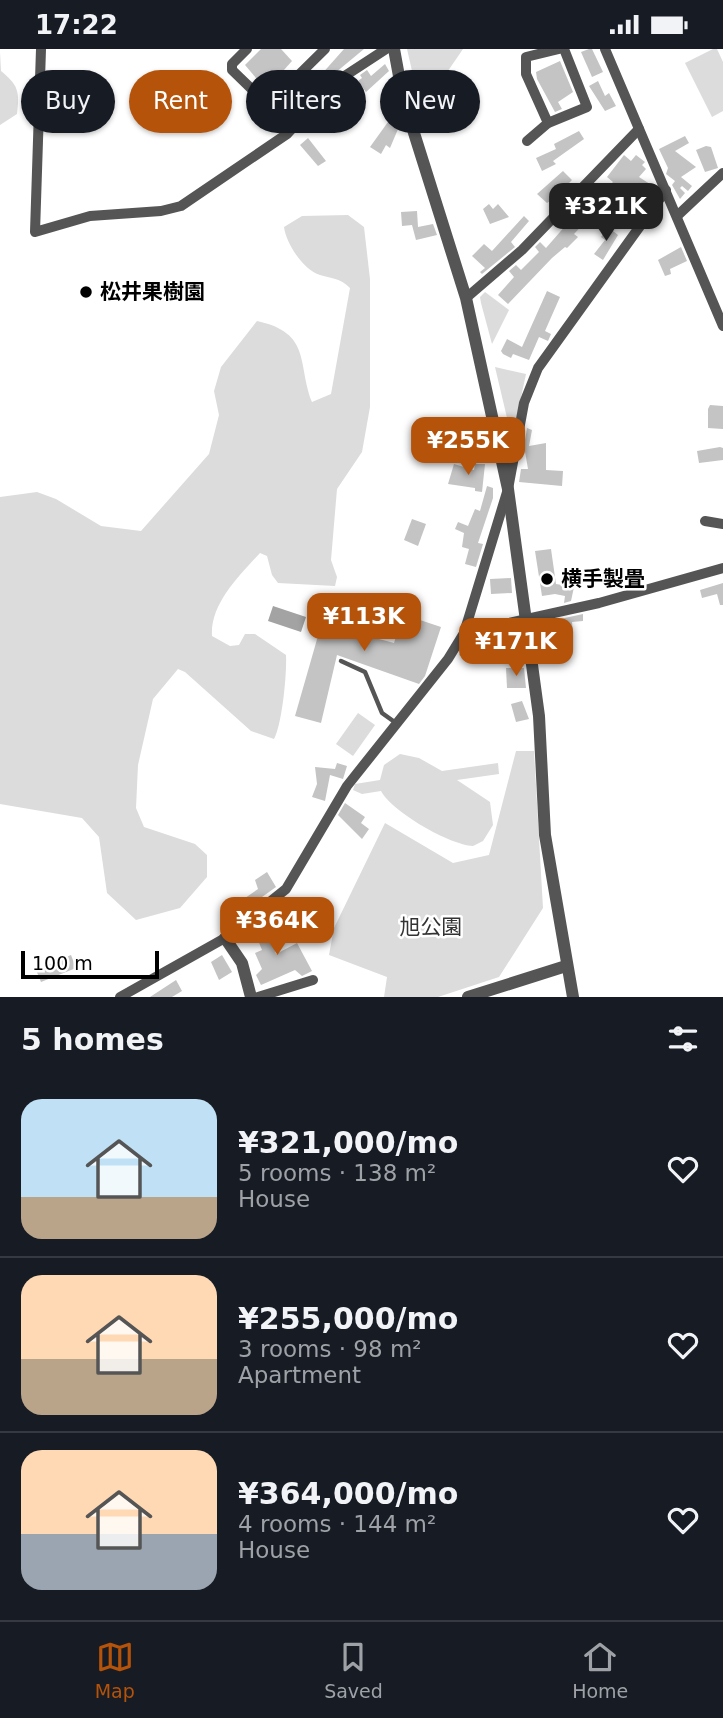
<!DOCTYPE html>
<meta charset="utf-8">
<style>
:root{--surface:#171b24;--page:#20242c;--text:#f1f3f6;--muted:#9ea1a6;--line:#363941;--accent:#b45309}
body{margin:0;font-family:"DejaVu Sans","Noto Sans JP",sans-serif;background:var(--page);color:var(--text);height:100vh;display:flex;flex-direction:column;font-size:26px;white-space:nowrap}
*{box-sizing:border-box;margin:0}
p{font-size:23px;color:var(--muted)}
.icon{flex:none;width:38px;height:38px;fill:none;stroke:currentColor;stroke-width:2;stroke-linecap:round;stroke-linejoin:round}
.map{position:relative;height:948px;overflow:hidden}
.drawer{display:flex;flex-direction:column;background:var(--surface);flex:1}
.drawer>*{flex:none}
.top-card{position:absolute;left:21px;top:21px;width:682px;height:63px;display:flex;gap:14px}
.scale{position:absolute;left:21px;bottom:18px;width:138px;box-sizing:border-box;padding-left:7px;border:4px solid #000;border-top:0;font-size:19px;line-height:24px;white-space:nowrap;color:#000;-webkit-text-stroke:5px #fff;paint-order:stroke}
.price{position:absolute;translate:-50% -60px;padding:0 16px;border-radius:14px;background:var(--accent);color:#fff;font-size:23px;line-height:46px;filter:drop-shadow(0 2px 4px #0008)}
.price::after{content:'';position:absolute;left:50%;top:42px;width:21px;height:16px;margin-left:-10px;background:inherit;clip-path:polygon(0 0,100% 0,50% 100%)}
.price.selected{background:#222;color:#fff}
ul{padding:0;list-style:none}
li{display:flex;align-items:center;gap:21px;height:175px;padding:0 21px}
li+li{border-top:2px solid var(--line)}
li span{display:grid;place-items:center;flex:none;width:196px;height:140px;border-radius:21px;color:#555}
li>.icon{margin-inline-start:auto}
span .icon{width:84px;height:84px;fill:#fffc;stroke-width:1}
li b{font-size:30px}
h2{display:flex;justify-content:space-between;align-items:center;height:84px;padding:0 21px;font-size:30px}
.chip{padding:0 24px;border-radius:32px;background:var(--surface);box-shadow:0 2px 5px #0004;font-size:24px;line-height:63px}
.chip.selected{background:var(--accent);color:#fff}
.status{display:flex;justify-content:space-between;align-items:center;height:49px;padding:0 35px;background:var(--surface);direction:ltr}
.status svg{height:19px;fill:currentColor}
.menu{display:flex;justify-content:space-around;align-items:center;height:98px;border-top:2px solid var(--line);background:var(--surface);font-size:19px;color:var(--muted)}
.menu a{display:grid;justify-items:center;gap:4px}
.menu .selected{color:var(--accent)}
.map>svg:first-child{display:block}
.green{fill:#dcdcdc}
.water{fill:#a3a3a3}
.building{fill:#c4c4c4}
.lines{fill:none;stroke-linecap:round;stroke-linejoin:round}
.service{stroke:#555;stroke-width:4.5}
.minor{stroke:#555;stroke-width:10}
.tertiary{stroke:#555;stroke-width:12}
.poi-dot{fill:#000;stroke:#fff;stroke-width:2.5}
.labels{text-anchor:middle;stroke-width:5;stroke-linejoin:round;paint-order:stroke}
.poi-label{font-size:21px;font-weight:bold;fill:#000;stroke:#fff;text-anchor:start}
.park-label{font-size:21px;fill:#333;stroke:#fff}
</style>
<div class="status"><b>17:22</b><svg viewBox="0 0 49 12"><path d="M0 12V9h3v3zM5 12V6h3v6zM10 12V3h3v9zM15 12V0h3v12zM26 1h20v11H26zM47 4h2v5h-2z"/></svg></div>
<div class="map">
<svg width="723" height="948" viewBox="0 0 723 948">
<rect width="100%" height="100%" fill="#fff"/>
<g class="green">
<polygon points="407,0 463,0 421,61"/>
<polygon points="713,0 717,0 723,13 723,62 712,68 685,14"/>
<path d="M0 3 1 22C18 36 20 42 17 65L0 76Z"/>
<path d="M348 166 364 178 370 230V358L362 403 337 440 331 511 337 528 335 537 278 534 272 526 267 507 260 504C239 527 210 555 212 587L230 597 239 596 245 585H255L286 606C287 625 282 676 274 690L251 682 185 623 178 620 153 650 138 716 136 759 144 778 195 795 207 806V828L180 859 136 871 107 844 99 788 82 769 0 755V448L37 443 56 450 101 477 141 482 209 405 219 366 214 342 221 318 257 272C312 284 297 315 312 353L331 345 350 239C340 229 333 230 320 226 303 221 286 194 284 178L302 167Z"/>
<polygon points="485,243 509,261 492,295 481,254 480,248"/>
<polygon points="495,318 526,325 512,390"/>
<polygon points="358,664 375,676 353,707 336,695"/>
<polygon points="516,702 534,702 543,859 499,928 438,948 384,948 387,928 329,906 334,879 385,774 453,814 489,806"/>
<path d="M400 705 419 709 442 722 498 714 499 725 457 731 490 753 493 776 483 792 473 797C450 796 392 763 381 742L362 745 353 741 355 735 380 731 384 716Z"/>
</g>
<polygon class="water" points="273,557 306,568 301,583 268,572"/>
<g class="building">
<polygon points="261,0 281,0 292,12 266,41 245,16"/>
<polygon points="344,0 364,0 329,29 282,78 276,67 295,47 297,49 312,36"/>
<polygon points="589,0 592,0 603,23 592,28 581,3"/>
<polygon points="560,12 573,43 558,53 562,60 555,63 537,30 536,23"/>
<polygon points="385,15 389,22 366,43 358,32 362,29 360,26 367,21 371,27"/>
<polygon points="598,32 605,47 609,44 616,57 605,62 589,37"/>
<polygon points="346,39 362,53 355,61 352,58 350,61 338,50"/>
<polygon points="393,66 401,73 390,99 386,96 381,105 370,98"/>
<polygon points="579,82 584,90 553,112 556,115 542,122 536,109 556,100 554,95"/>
<polygon points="685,87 689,94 675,102 696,118 681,128 692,137 688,142 682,137 680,139 685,144 680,150 672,136 675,132 666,125 668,119 659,100"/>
<polygon points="308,89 326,112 318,117 300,96"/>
<polygon points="706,97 711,98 718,119 705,123 696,101"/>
<polygon points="624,106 631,112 636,106 645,113 642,116 646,120 639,128 653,137 634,172 613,158 607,165 599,158 574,185 578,188 567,199 565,198 552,209 508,255 498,246 514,228 509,222 516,216 521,221 539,203 535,198 540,193 546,199 587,152 583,148 588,143 600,154 609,144 606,140 613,133 607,128"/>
<polygon points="563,122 572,131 557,146 559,148 553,155 550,152 547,154 537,145"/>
<polygon points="489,155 493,160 498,155 509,168 490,175 483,160"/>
<polygon points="417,162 418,178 433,175 437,186 416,191 412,176 402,177 401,163"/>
<polygon points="524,167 529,172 511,193 515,198 482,225 480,223 485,219 472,207 484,195 492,202"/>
<polygon points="608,178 618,186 603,211 594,205 605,191 601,188"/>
<polygon points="681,198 687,212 670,220 671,225 665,227 658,211"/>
<polygon points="547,242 560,248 545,282 551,285 548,292 539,288 529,311 513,305 511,309 503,305 501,302 507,290 522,298"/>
<polygon points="710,356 723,357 723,380 708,379 708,360"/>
<polygon points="527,379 532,381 529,397 546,394 546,421 563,422 562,437 519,433 521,420 528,420 524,397"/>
<polygon points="720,398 723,399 723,411 699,414 697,402"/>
<polygon points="454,415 474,421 475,415 485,415 482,443 475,442 475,439 448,435"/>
<polygon points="487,437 493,439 493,449 478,494 483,495 476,518 465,515 469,500 462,498 464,484 455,480 458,473 468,477 475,460 480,462"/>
<polygon points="412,470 426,475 418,497 404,491"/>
<polygon points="551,500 556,535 574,538 571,552 564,554 565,547 555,545 542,547 535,502"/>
<polygon points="511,529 512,544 491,545 490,530"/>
<polygon points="723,534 723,556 720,556 717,545 702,549 700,541"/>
<polygon points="328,552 350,559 347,568 368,574 372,562 386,567 379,590 394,594 399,578 385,572 387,567 401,571 405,566 441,578 425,627 419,635 337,606 321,674 295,667"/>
<polygon points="583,565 583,572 572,573 573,587 563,588 564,595 553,596 552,583 547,584 546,576 551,576 551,572"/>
<polygon points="489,587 491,601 478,603 488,609 470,612 459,606 464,598 472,603 473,590"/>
<polygon points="506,619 524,619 526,639 507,639"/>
<polygon points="522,652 529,670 516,673 511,655"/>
<polygon points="337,714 347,717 343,730 330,726 325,752 312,748 317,735 315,718 335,720"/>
<polygon points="345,754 365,768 361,774 369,780 362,790 338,766"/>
<polygon points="267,823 276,838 234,868 229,860 258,840 255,831"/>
<polygon points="264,869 276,905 297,894 312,922 302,927 295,921 261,936 256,926 262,920 255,904 262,901 252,876"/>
<polygon points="71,906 76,919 41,933 36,921"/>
<polygon points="222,906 232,923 219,931 211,913"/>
<polygon points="176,931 182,942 172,948 150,948"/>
</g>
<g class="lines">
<polyline class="service" points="341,612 365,623 382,664 396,674"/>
<g class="minor">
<polyline points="41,0 35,183 90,167 161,162 181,157 287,85 334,34 386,0"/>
<polyline points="247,0 232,15 232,21 268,56"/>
<polyline points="605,0 723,277"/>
<polyline points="256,68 325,0"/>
<polyline points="548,74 526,25 526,8 559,0"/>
<polyline points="527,92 548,74 587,58 564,0"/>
<polyline points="677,167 723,124"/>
<polyline points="466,249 522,201 639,80"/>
<polyline points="705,472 723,475"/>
<polyline points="464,584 599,554 723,519"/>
<polyline points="120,948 225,889 286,840 347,737 448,610 464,584 508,440 524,354 538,319 666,141"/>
<polyline points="258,948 313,931"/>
</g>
<g class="tertiary">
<polyline points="394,0 403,49 466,249 508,440 539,667 545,786 573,948"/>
<polyline points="225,889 242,914 251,948"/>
<polyline points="468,948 566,917"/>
</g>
</g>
<g class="poi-dot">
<circle cx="86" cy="243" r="7"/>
<circle cx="547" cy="530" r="7"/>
</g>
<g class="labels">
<g class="poi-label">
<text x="100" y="250">松井果樹園</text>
<text x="561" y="537">横手製畳</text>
</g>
<g class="park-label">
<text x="431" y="885">旭公園</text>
</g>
</g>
</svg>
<div class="scale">100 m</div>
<b class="price selected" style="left:606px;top:194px">¥321K</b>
<b class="price" style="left:468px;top:428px">¥255K</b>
<b class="price" style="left:364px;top:604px">¥113K</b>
<b class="price" style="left:516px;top:629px">¥171K</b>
<b class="price" style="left:277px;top:908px">¥364K</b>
<div class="top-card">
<a class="chip">Buy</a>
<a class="chip selected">Rent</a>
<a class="chip">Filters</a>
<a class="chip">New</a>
</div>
</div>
<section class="drawer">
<h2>5 homes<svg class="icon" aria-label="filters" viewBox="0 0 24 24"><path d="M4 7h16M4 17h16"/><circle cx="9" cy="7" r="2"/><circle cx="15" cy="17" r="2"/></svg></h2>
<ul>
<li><span style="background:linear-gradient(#bfe0f5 70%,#b9a48a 0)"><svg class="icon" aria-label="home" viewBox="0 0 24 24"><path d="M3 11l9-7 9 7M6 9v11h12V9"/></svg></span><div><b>¥321,000/mo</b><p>5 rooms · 138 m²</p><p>House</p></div><svg class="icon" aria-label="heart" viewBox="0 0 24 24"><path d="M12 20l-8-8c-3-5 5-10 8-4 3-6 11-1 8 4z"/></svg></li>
<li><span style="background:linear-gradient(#ffd9b3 60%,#b9a48a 0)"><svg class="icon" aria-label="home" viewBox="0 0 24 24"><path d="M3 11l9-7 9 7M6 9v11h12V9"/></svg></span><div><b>¥255,000/mo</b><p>3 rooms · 98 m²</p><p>Apartment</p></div><svg class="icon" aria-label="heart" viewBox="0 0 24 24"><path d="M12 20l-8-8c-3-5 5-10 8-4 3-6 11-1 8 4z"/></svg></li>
<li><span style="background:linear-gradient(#ffd9b3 60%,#9aa5b1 0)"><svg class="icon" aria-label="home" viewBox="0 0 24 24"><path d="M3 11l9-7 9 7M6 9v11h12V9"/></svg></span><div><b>¥364,000/mo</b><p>4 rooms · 144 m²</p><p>House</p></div><svg class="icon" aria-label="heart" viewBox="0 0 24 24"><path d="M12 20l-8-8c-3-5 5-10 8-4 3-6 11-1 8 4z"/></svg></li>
</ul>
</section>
<nav class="menu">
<a class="selected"><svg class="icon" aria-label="map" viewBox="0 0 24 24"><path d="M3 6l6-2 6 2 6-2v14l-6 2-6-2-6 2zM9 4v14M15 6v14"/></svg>Map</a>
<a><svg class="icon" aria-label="saved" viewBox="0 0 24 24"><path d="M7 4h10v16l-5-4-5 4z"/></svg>Saved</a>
<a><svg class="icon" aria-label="home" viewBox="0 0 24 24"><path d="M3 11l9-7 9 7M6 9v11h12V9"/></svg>Home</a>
</nav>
